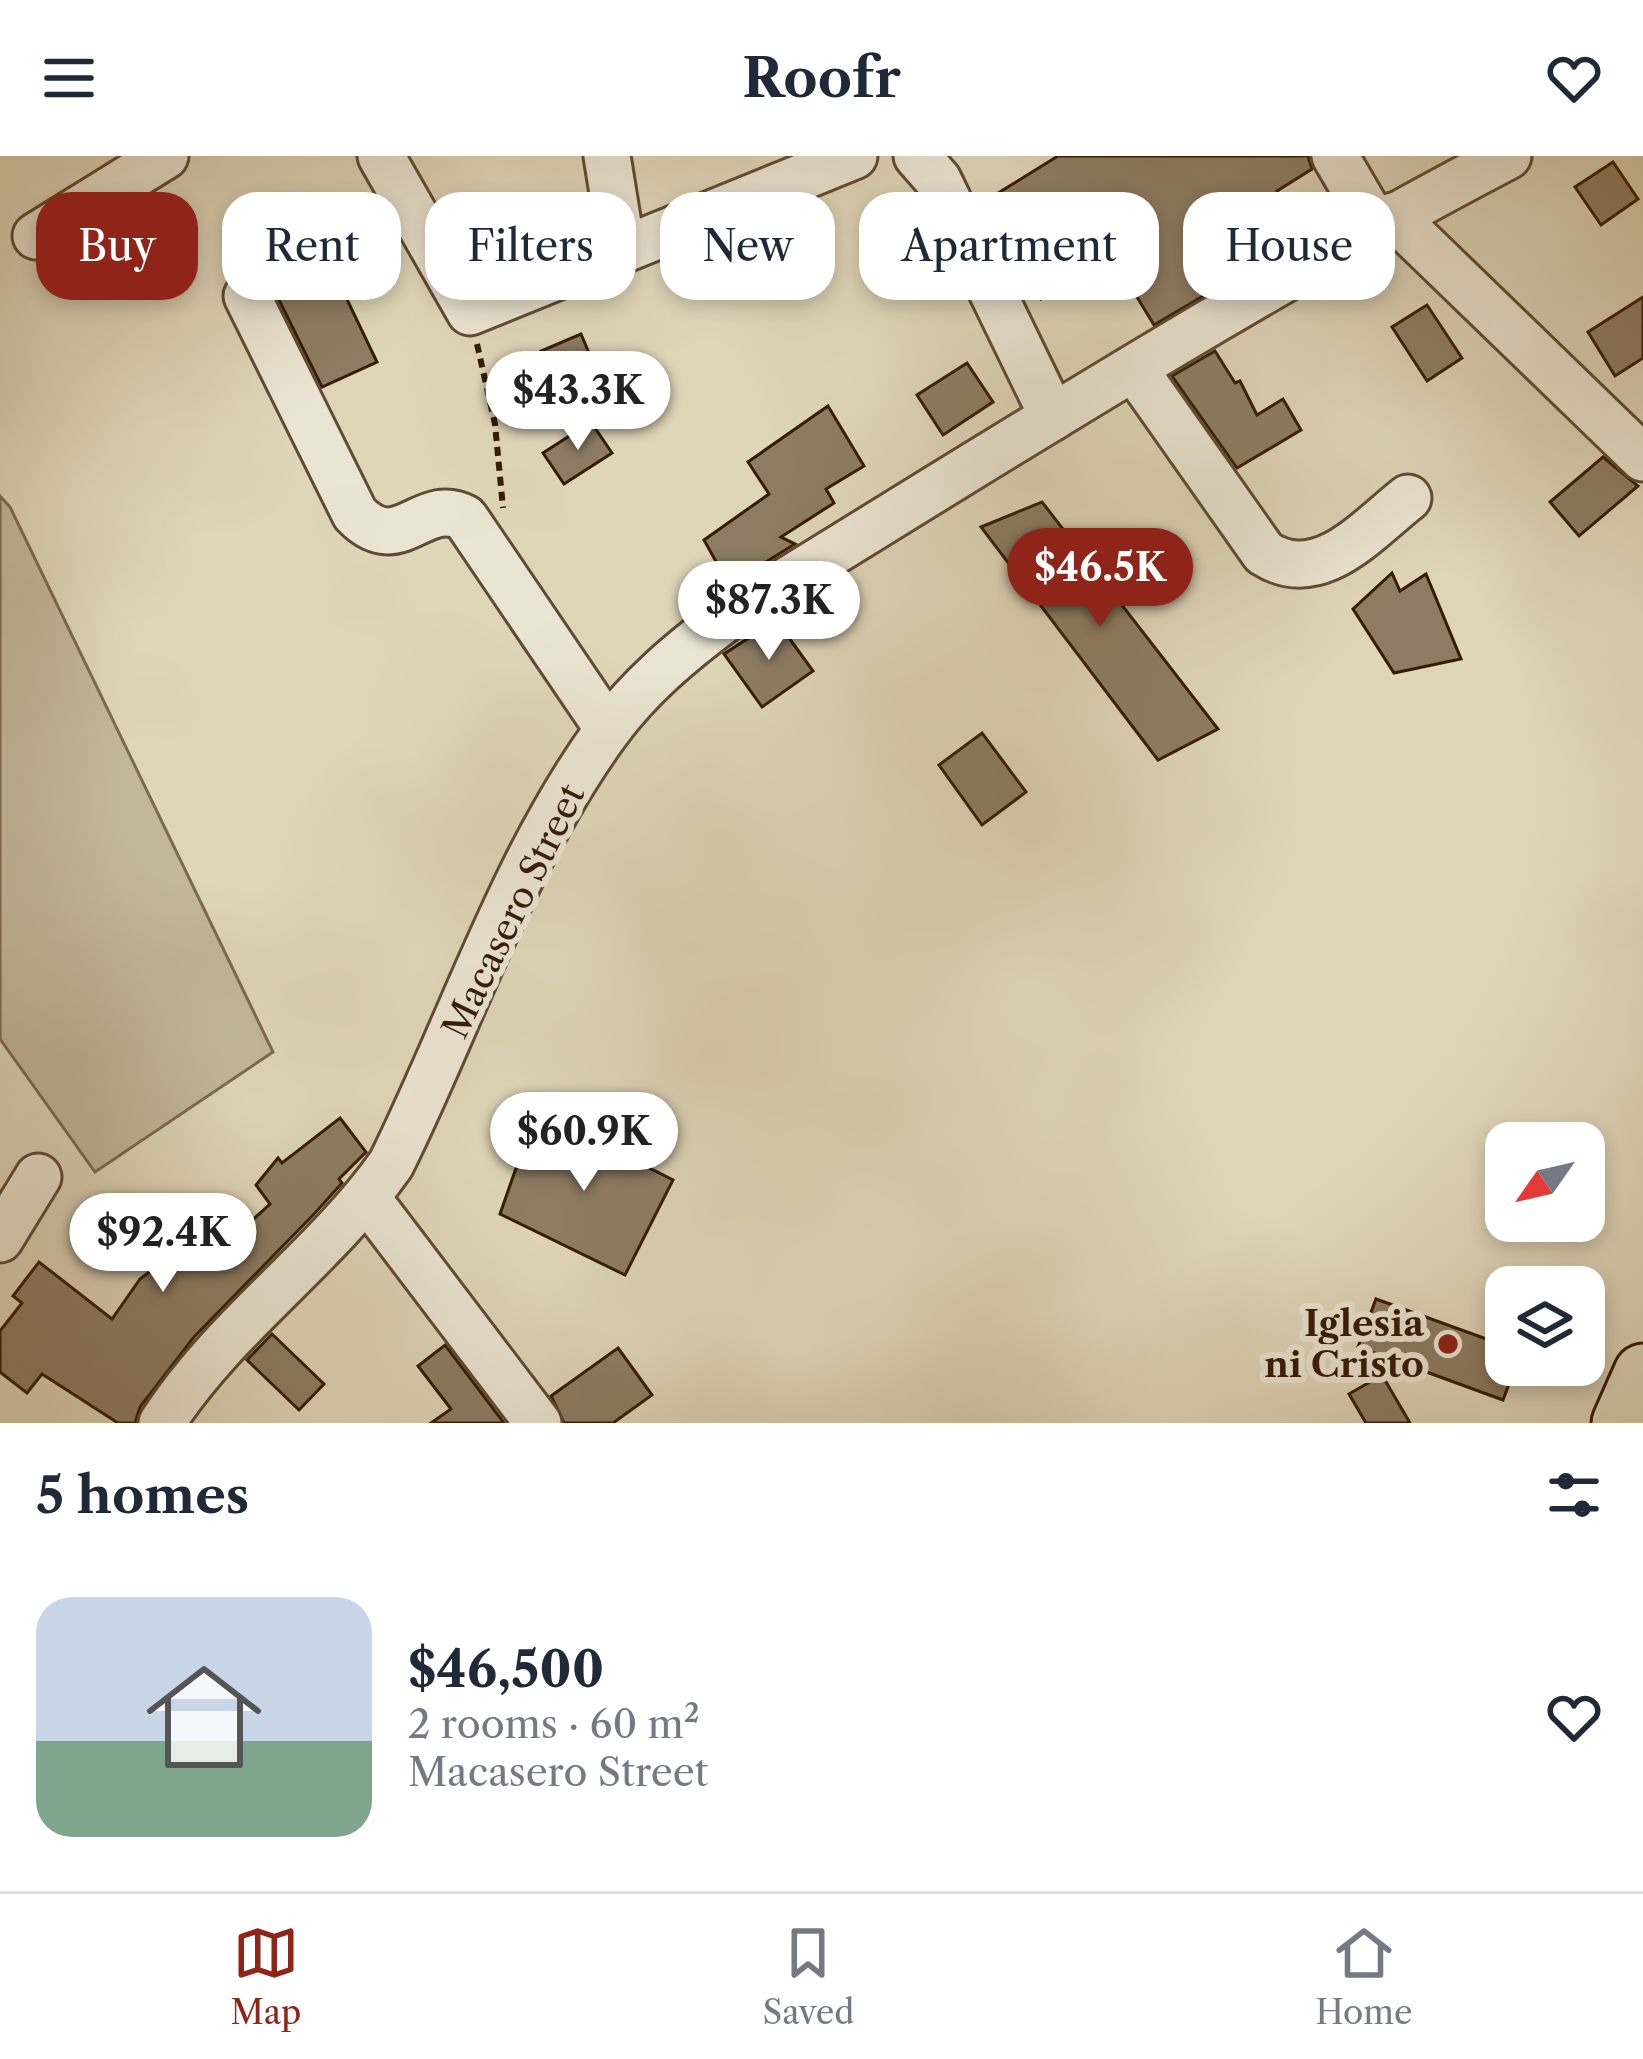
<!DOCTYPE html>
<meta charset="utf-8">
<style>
:root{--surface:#fff;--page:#f2f2f3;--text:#1f2937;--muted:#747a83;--line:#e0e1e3;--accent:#8f2418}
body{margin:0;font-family:"Libre Caslon Text",serif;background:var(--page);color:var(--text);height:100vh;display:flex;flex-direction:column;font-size:45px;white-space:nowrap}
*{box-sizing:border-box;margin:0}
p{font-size:39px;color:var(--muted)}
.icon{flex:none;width:66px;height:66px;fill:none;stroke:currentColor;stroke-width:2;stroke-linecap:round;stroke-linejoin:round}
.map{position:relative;height:1267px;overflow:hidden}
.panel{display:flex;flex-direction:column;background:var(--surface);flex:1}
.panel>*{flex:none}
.guide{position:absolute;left:36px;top:36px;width:1572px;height:108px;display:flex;gap:24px}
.needle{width:78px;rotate:236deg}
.buttons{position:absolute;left:1485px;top:966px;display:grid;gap:24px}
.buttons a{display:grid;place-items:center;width:120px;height:120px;border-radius:24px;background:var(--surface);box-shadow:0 6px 18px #0003;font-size:60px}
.price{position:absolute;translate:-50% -102px;padding:0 27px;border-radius:42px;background:#fff;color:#222;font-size:39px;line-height:78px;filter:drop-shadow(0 3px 6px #0008)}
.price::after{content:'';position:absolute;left:50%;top:72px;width:36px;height:27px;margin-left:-18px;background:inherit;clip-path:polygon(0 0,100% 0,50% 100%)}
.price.selected{background:var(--accent);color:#fff}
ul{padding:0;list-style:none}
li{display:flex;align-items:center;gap:36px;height:300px;padding:0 36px}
li span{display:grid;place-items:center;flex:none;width:336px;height:240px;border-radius:36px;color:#555}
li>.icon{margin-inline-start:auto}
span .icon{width:144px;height:144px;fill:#fffc;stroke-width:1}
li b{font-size:51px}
h2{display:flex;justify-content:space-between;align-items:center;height:144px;padding:0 36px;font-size:51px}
.pill{padding:0 42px;border-radius:36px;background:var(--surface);box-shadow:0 6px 18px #0003;font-size:42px;line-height:108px}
.pill.selected{background:var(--accent);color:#fff}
header{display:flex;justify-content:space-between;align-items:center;height:156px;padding:0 36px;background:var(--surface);font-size:54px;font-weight:700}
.tabs{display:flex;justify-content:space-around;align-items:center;height:168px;border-top:3px solid var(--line);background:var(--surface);font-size:33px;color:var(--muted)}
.tabs a{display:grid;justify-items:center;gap:6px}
.tabs .selected{color:var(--accent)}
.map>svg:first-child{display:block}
.green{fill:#c2b69b;stroke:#7c6950;stroke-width:3}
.building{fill:#8d7c63;stroke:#351c06;stroke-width:3}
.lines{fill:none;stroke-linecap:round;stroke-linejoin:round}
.minor-casing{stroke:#604a33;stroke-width:51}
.major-casing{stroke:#351c06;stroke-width:63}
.path{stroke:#351c06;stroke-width:6;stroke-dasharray:9 6;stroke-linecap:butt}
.minor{stroke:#eae4d2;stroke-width:45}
.major{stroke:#dfd5b9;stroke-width:57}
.poi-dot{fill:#8f2418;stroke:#eae4d2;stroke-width:4.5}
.labels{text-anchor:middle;stroke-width:12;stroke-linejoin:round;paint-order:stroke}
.street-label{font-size:36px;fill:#351c06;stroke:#eae4d2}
.poi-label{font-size:36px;font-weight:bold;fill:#351c06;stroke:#eae4d2;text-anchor:end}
</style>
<header><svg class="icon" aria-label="menu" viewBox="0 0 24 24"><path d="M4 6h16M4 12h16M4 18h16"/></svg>Roofr<svg class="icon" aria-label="heart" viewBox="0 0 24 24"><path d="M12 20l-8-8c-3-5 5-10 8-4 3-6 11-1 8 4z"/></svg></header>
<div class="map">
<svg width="1643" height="1267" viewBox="0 0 1643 1267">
<rect width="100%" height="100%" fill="#dfd5b9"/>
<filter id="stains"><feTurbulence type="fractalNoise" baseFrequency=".00167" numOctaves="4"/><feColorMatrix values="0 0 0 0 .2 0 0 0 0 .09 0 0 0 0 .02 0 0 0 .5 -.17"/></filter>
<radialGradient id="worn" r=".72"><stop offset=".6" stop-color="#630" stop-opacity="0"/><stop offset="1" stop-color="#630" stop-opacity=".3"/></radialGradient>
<polygon class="green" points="0,340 10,351 273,896 95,1016 0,883"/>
<g class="building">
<polygon points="1058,0 1308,0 1312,13 1277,35 1305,80 1154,169 1112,100 1041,143 982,47"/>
<polygon points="1613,6 1638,43 1601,69 1575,31"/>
<polygon points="320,87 377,206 322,231 271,128 259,116"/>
<polygon points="1643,141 1643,202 1615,220 1588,176"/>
<polygon points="1427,149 1462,202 1427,225 1392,171"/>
<polygon points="581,178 611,249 571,266 541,195"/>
<polygon points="1215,195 1235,227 1240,225 1257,259 1283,243 1301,274 1237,312 1172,220"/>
<polygon points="967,207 993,246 943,279 917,239"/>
<polygon points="828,250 864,310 826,333 834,347 781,381 795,388 729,429 704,384 769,338 748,306"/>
<polygon points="591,266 612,297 564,328 543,297"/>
<polygon points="1603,301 1638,330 1579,380 1550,346"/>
<polygon points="1042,346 1218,573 1158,604 981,371"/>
<polygon points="1392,417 1400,435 1426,418 1461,503 1394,517 1353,453"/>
<polygon points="776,464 813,515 762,551 724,498"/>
<polygon points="982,577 1026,636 982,669 939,609"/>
<polygon points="536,955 673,1024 625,1119 500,1058"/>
<polygon points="340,962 366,996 339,1023 342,1027 316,1056 194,1181 140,1251 135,1267 118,1267 42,1218 27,1237 0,1216 0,1175 22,1147 13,1140 39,1106 112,1163 140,1123 182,1091 199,1113 270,1048 256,1029 278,1002 282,1007"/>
<polygon points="1376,1143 1506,1190 1506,1209 1516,1209 1503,1244 1358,1191"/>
<polygon points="272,1178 324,1228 299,1254 247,1204"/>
<polygon points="445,1189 504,1267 431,1267 451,1253 418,1210"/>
<polygon points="618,1192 652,1239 613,1267 564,1267 551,1240"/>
<polygon points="1382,1219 1410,1267 1366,1267 1349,1238"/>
</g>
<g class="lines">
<defs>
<g id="minor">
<polyline points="381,0 470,156 854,0"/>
<polyline points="607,0 622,93"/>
<polyline points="917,0 938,24 1053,261"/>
<polyline points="1335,0 1376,70"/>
<polyline points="1393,60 1643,302"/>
<polyline points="36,80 165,0"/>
<path d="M247 140 355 358C400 404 422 339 465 362L608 573"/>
<path d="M1135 214 1264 397C1319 432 1365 376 1408 342"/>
<polyline points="367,1042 538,1267"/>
<polyline points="0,1083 38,1021"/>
<path d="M162 1267C225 1169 324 1103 391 1008 462 865 512 705 607 575 640 530 681 496 725 463 983 304 1240 140 1508 0"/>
</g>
<polyline id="major" points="1621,1267 1643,1217"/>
</defs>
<use href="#minor" class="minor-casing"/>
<use href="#major" class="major-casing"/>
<polyline class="path" points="477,188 495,268 503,352"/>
<use href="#minor" class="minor"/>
<use href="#major" class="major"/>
</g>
<circle class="poi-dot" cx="1448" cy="1188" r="12"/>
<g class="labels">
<g class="street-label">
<text transform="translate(513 755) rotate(-64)" y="13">Macasero Street</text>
</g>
<g class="poi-label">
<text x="1424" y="1180">Iglesia<tspan x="1424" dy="41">ni Cristo</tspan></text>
</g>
</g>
<rect width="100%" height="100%" filter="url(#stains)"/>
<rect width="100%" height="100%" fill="url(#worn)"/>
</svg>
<div class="buttons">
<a><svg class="needle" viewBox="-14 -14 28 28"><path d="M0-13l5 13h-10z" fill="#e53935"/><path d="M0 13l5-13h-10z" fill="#747a83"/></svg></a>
<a><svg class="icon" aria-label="layers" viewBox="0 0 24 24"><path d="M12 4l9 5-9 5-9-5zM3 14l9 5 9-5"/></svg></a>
</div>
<b class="price" style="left:578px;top:297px">$43.3K</b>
<b class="price selected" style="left:1100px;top:474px">$46.5K</b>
<b class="price" style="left:769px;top:507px">$87.3K</b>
<b class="price" style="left:584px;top:1038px">$60.9K</b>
<b class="price" style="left:163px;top:1139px">$92.4K</b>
<div class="guide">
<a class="pill selected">Buy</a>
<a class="pill">Rent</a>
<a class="pill">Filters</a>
<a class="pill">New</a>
<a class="pill">Apartment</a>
<a class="pill">House</a>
</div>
</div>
<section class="panel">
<h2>5 homes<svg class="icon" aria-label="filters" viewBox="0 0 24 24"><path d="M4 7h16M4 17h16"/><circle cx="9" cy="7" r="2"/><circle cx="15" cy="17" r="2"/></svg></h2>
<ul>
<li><span style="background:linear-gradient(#c9d6e8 60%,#7fa58c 0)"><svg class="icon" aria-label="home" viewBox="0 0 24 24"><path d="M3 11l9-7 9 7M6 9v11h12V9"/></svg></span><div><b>$46,500</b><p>2 rooms · 60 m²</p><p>Macasero Street</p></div><svg class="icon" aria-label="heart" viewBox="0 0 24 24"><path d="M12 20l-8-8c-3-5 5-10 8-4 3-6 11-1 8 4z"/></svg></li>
</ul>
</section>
<nav class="tabs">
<a class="selected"><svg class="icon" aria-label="map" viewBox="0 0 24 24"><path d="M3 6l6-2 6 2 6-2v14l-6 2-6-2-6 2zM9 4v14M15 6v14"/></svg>Map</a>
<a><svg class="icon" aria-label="saved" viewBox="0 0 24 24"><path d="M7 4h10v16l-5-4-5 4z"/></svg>Saved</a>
<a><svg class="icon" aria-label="home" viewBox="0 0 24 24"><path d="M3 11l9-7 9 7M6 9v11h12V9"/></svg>Home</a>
</nav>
